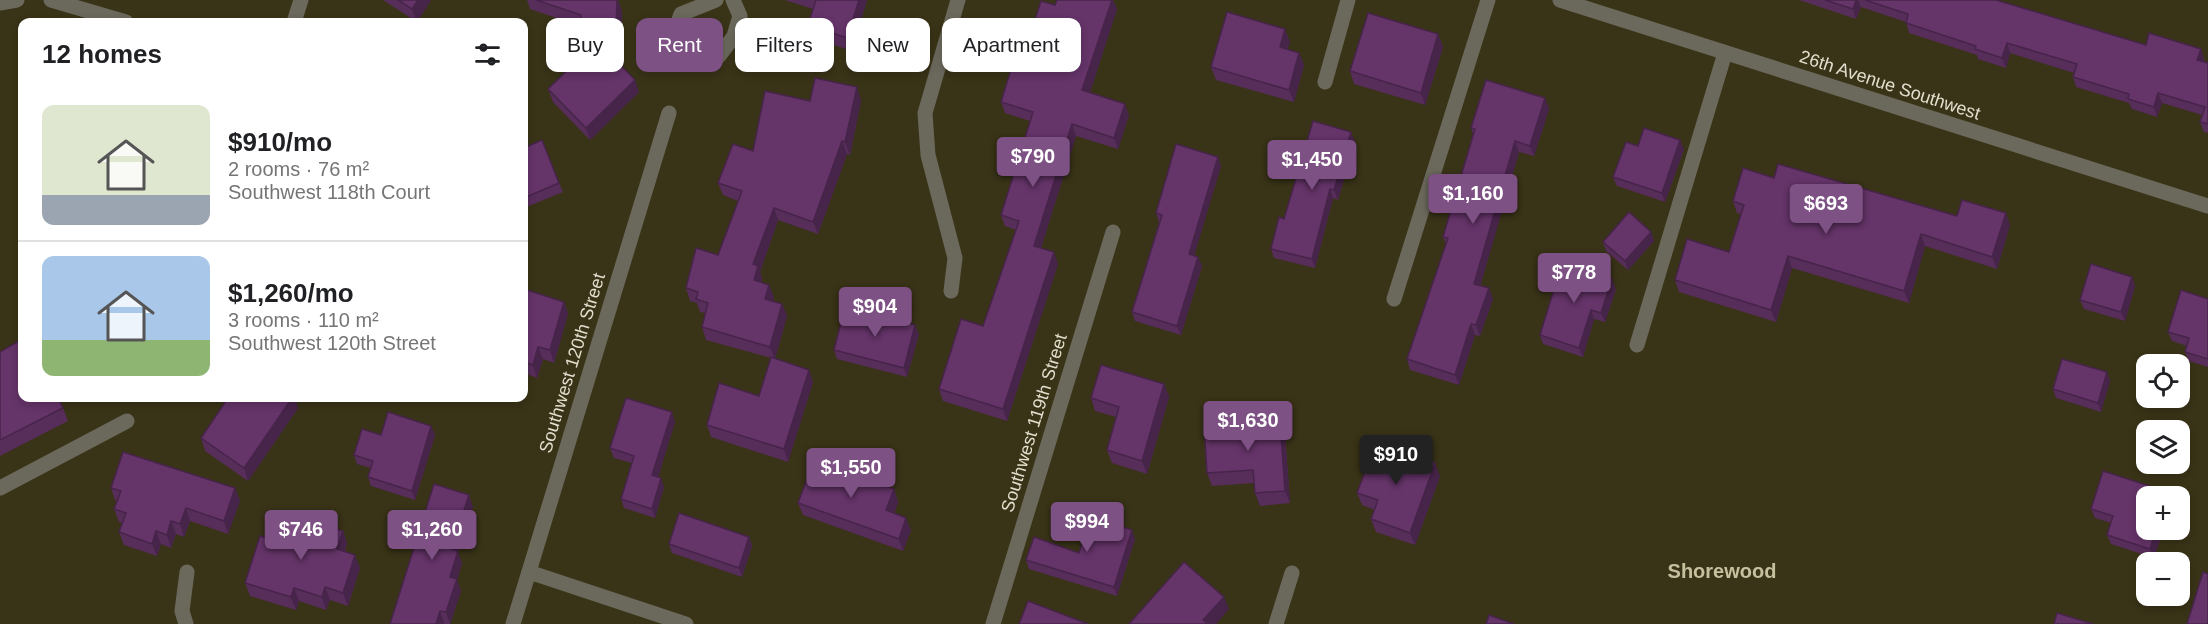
<!DOCTYPE html>
<meta charset="utf-8">
<style>
:root{--surface:#fff;--page:#f2f2f2;--text:#202124;--muted:#757577;--line:#e0e0e0;--accent:#7d5183}
body{margin:0;font-family:Helvetica,sans-serif;background:var(--page);color:var(--text);height:100vh;display:flex;flex-direction:column;font-size:22px;white-space:nowrap}
*{box-sizing:border-box;margin:0}
p{font-size:20px;color:var(--muted)}
.icon{flex:none;width:33px;height:33px;fill:none;stroke:currentColor;stroke-width:2;stroke-linecap:round;stroke-linejoin:round}
.map{position:relative;flex:1;overflow:hidden}
.drawer{position:absolute;left:18px;top:18px;width:510px;height:384px;display:flex;flex-direction:column;background:var(--surface);border-radius:12px;box-shadow:0 3px 9px #0003}
.drawer>*{flex:none}
.guide{position:absolute;left:546px;top:18px;width:570px;height:54px;display:flex;gap:12px}
.controls{position:absolute;left:2136px;top:354px;display:grid;gap:12px}
.controls a{display:grid;place-items:center;width:54px;height:54px;border-radius:12px;background:var(--surface);box-shadow:0 3px 9px #0003;font-size:30px}
.price{position:absolute;translate:-50% -51px;padding:0 14px;border-radius:6px;background:var(--accent);color:#fff;font-size:20px;line-height:39px;filter:drop-shadow(0 2px 3px #0008)}
.price::after{content:'';position:absolute;left:50%;top:36px;width:18px;height:14px;margin-left:-9px;background:inherit;clip-path:polygon(0 0,100% 0,50% 100%)}
.price.selected{background:#222;color:#fff}
ul{padding:0;list-style:none}
li{display:flex;align-items:center;gap:18px;height:150px;padding:0 24px}
li+li{border-top:2px solid var(--line)}
li span{display:grid;place-items:center;flex:none;width:168px;height:120px;border-radius:12px;color:#555}
li>.icon{margin-inline-start:auto}
span .icon{width:72px;height:72px;fill:#fffc;stroke-width:1}
li b{font-size:26px}
h2{display:flex;justify-content:space-between;align-items:center;height:72px;padding:0 24px;font-size:26px}
.tag{padding:0 21px;border-radius:12px;background:var(--surface);box-shadow:0 3px 9px #0003;font-size:21px;line-height:54px}
.tag.selected{background:var(--accent);color:#fff}
.map>svg:first-child{display:block}
.lines{fill:none;stroke-linecap:round;stroke-linejoin:round}
.service{stroke:#6b695c;stroke-width:15}
.minor{stroke:#6b695c;stroke-width:15}
.tertiary{stroke:#6b695c;stroke-width:15}
.wall{fill:#572d5a}
.shaded-wall{fill:#47244a}
.building{fill:#653469;stroke:#47244a;stroke-width:1.5}
.labels{text-anchor:middle;stroke-width:6;stroke-linejoin:round;paint-order:stroke}
.street-label{font-size:18px;fill:#e2dfce;stroke:#393317}
.neighbourhood-label{font-size:20px;font-weight:bold;fill:#c6c09f;stroke:#393317}
</style>
<div class="map">
<svg width="2208" height="624" viewBox="0 0 2208 624">
<rect width="100%" height="100%" fill="#393317"/>
<g class="lines">
<g class="service">
<polyline points="1325,82 1348,0"/>
<polyline points="1394,299 1488,0"/>
<polyline points="1637,345 1725,53"/>
<polyline points="186,624 182,611 187,572"/>
</g>
<g class="minor">
<polyline points="51,0 126,22"/>
<polyline points="716,0 681,14 672,39 691,53 719,56 734,36 740,16 733,0"/>
<polyline points="0,3 17,0"/>
<polyline points="294,22 301,0"/>
<polyline points="951,291 955,258 928,155 925,113 958,0"/>
<polyline points="0,488 127,421"/>
<polyline points="529,572 686,624"/>
<polyline points="513,624 669,113"/>
<polyline points="993,624 1113,232"/>
<polyline points="1276,624 1292,573"/>
</g>
<polyline class="tertiary" points="1560,0 2208,206"/>
</g>
<g class="wall">
<polygon points="383,0 431,0 417,22"/>
<polygon points="527,0 618,0 622,12 621,39 601,38 599,44 639,92 590,140 553,102 548,89 579,59 580,26 530,9"/>
<polygon points="785,0 867,0 852,51 813,38 808,25 813,9"/>
<polygon points="1057,0 1113,0 1117,9 1090,92 1129,115 1118,149 1076,136 1041,248 1058,264 1007,421 943,401 939,389 983,326 1016,230 1005,226 1001,215 1030,121 1005,113 1001,102 1028,42 1055,5"/>
<polygon points="1799,0 1996,0 2146,45 2201,49 2204,59 2204,61 2208,63 2208,133 2204,132 2200,122 2202,115 2162,103 2157,117 2132,109 2129,103 2076,87 2073,77 2074,73 2010,53 2006,68 1978,59 1977,55 1909,33 1906,22 1861,7 1856,19"/>
<polygon points="1438,34 1443,47 1425,105 1354,84 1350,71"/>
<polygon points="1290,42 1287,49 1299,53 1304,65 1294,102 1216,80 1211,67"/>
<polygon points="1545,98 1549,109 1534,156 1519,152 1480,286 1493,299 1480,336 1475,335 1459,385 1410,370 1407,359 1446,244 1443,237 1473,134 1471,128"/>
<polygon points="861,100 850,155 847,154 818,234 778,220 760,272 762,278 761,283 774,297 773,301 782,304 787,316 775,359 809,370 813,382 788,462 711,437 707,425 759,396 771,358 706,340 702,327 705,313 700,312 697,303 690,301 686,288 718,255 738,201 723,195 718,183 810,101"/>
<polygon points="1355,141 1338,200 1333,198 1315,268 1274,258 1271,249 1284,219"/>
<polygon points="1638,146 1684,149 1665,202 1617,186 1613,177"/>
<polygon points="524,148 559,183 563,192 524,208"/>
<polygon points="1218,157 1221,166 1194,255 1198,257 1202,266 1181,335 1135,321 1132,312 1159,222 1156,213"/>
<polygon points="1774,178 1957,216 2010,225 1997,269 1925,246 1909,303 1792,268 1776,322 1679,292 1675,280 1729,252 1741,214 1737,213 1733,201"/>
<polygon points="1651,232 1654,241 1628,270 1606,251 1603,242"/>
<polygon points="2132,277 2135,286 2125,321 2084,309 2080,300"/>
<polygon points="524,289 564,302 568,314 554,363 543,359 537,378 524,373"/>
<polygon points="1616,289 1605,322 1594,319 1583,357 1543,344 1540,335"/>
<polygon points="2208,299 2208,367 2189,361 2185,352 2187,346 2172,341 2168,332"/>
<polygon points="919,334 907,377 837,359 834,350"/>
<polygon points="0,352 22,398 64,398 59,400 63,408 68,421 0,456"/>
<polygon points="2107,372 2110,381 2101,412 2056,398 2053,389"/>
<polygon points="1164,384 1169,397 1147,474 1112,463 1107,450 1116,417 1095,411 1091,398"/>
<polygon points="298,408 248,481 205,451 201,438"/>
<polygon points="675,422 658,477 664,487 655,518 624,508 621,499 632,463 614,458 610,448"/>
<polygon points="431,426 435,435 415,500 371,486 368,477 371,468 357,464 354,455 381,435"/>
<polygon points="1285,434 1290,503 1260,506 1255,493 1254,483 1212,486 1207,473"/>
<polygon points="2103,471 2168,492 2170,496 2146,496 2146,530 2163,530 2154,558 2111,544 2107,535 2111,523 2095,518 2091,509"/>
<polygon points="1440,476 1415,545 1376,532 1371,519 1375,510 1362,505 1357,493"/>
<polygon points="111,488 235,488 240,501 228,534 190,521 184,537 176,534 171,548 161,544 157,556 124,545 119,532 123,523 119,522 114,509 117,501 115,500"/>
<polygon points="894,489 898,502 894,513 911,530 903,551 803,515 798,503"/>
<polygon points="473,507 458,553 462,563 457,580 461,591 450,624 390,624"/>
<polygon points="301,530 343,531 347,543 345,552 360,568 348,606 330,600 326,610 299,601 296,610 250,596 245,583"/>
<polygon points="749,537 752,546 742,577 672,553 669,544"/>
<polygon points="1135,539 1117,596 1029,569 1026,560 1079,553"/>
</g>
<g class="shaded-wall">
<polygon points="418,0 431,0 417,22 412,9"/>
<polygon points="618,0 622,12 621,39 616,27"/>
<polygon points="859,0 867,0 852,51 847,38"/>
<polygon points="1112,0 1113,0 1117,9 1087,102 1082,90"/>
<polygon points="1856,0 1858,0 1861,7 1856,19 1853,9"/>
<polygon points="597,26 601,38 593,62 588,50"/>
<polygon points="1285,29 1290,42 1284,60 1280,47"/>
<polygon points="1438,34 1443,47 1425,105 1421,93"/>
<polygon points="2007,43 2010,53 2006,68 2002,58"/>
<polygon points="2201,49 2204,59 2201,70 2197,60"/>
<polygon points="1299,53 1304,65 1294,102 1289,90"/>
<polygon points="635,80 639,92 590,140 586,128"/>
<polygon points="857,87 861,100 850,155 845,142"/>
<polygon points="2158,93 2162,103 2157,117 2154,107"/>
<polygon points="1545,98 1549,109 1534,156 1530,146"/>
<polygon points="1125,104 1129,115 1118,149 1114,138"/>
<polygon points="1072,124 1076,136 1038,257 1034,246"/>
<polygon points="1351,132 1355,141 1338,200 1334,190"/>
<polygon points="1680,140 1684,149 1665,202 1662,193"/>
<polygon points="842,141 847,154 818,234 813,222"/>
<polygon points="1515,141 1519,152 1478,294 1474,284"/>
<polygon points="1218,157 1221,166 1192,263 1189,254"/>
<polygon points="1330,189 1333,198 1315,268 1312,259"/>
<polygon points="774,208 778,220 760,272 762,278 758,293 754,280 753,264"/>
<polygon points="2006,213 2010,225 1997,269 1992,257"/>
<polygon points="1651,232 1654,241 1628,270 1625,261"/>
<polygon points="1921,234 1925,246 1909,303 1904,291"/>
<polygon points="1054,252 1058,264 1007,421 1003,409"/>
<polygon points="1788,256 1792,268 1776,322 1771,310"/>
<polygon points="1198,257 1202,266 1181,335 1177,326"/>
<polygon points="2132,277 2135,286 2125,321 2121,312"/>
<polygon points="1612,279 1616,289 1605,322 1601,313"/>
<polygon points="769,285 774,297 770,311 765,299"/>
<polygon points="1489,288 1493,299 1480,336 1476,325"/>
<polygon points="564,302 568,314 554,363 550,350"/>
<polygon points="782,304 787,316 775,359 770,347"/>
<polygon points="1591,310 1594,319 1583,357 1579,348"/>
<polygon points="1471,324 1475,335 1459,385 1455,375"/>
<polygon points="915,325 919,334 907,377 904,368"/>
<polygon points="538,347 543,359 537,378 533,365"/>
<polygon points="809,370 813,382 788,462 784,449"/>
<polygon points="2107,372 2110,381 2101,412 2098,403"/>
<polygon points="1164,384 1169,397 1147,474 1142,461"/>
<polygon points="292,398 295,398 298,408 248,481 244,468"/>
<polygon points="672,412 675,422 656,484 652,475"/>
<polygon points="1280,421 1285,434 1290,503 1285,491"/>
<polygon points="431,426 435,435 415,500 412,491"/>
<polygon points="1435,463 1440,476 1415,545 1410,533"/>
<polygon points="661,478 664,487 655,518 652,509"/>
<polygon points="235,488 240,501 228,534 224,521"/>
<polygon points="894,489 898,502 891,523 886,510"/>
<polygon points="469,495 473,507 458,553 462,563 457,580 461,591 450,624 446,612 450,577 451,549"/>
<polygon points="186,508 190,521 184,537 180,524"/>
<polygon points="906,518 911,530 903,551 899,539"/>
<polygon points="171,521 176,534 171,548 167,535"/>
<polygon points="1132,530 1135,539 1117,596 1114,587"/>
<polygon points="2156,530 2163,530 2154,558 2150,549"/>
<polygon points="156,531 161,544 157,556 152,544"/>
<polygon points="343,531 347,543 341,562 337,549"/>
<polygon points="749,537 752,546 742,577 739,568"/>
<polygon points="355,555 360,568 348,606 343,593"/>
<polygon points="325,587 330,600 326,610 322,597"/>
<polygon points="294,588 299,601 296,610 291,597"/>
<polygon points="1224,597 1229,609 1216,624 1205,624 1203,620"/>
<polygon points="440,611 444,623 444,624 436,624"/>
</g>
<g class="building">
<polygon points="398,0 418,0 412,9"/>
<polygon points="536,0 617,0 616,27 597,26 588,50 597,41 635,80 586,128 548,89 579,59 581,15"/>
<polygon points="816,0 859,0 847,38 808,25"/>
<polygon points="1057,0 1112,0 1082,90 1125,104 1114,138 1072,124 1034,246 1054,252 1003,409 939,389 961,319 983,326 1019,221 1001,215 1033,112 1001,102 1020,40 1028,42 1041,1 1055,5"/>
<polygon points="1825,0 1856,0 1853,9"/>
<polygon points="1865,0 1996,0 2146,45 2149,33 2201,49 2197,60 2208,63 2208,124 2200,122 2205,107 2158,93 2154,107 2128,99 2129,94 2073,77 2077,64 2007,43 2002,58 1975,49 1976,46 1906,23 1908,14"/>
<polygon points="1227,12 1285,29 1280,47 1299,53 1289,90 1211,67"/>
<polygon points="1368,13 1438,34 1421,93 1350,71"/>
<polygon points="815,78 857,87 845,142 842,141 813,222 774,208 753,264 758,266 754,280 769,285 765,299 782,304 770,347 702,327 708,303 696,299 698,292 686,288 696,248 718,255 742,191 718,183 733,144 753,151 765,91 810,101"/>
<polygon points="1486,80 1545,98 1530,146 1515,141 1474,284 1489,288 1476,325 1471,324 1455,375 1407,359 1448,238 1443,237 1475,129 1471,128"/>
<polygon points="1313,121 1351,132 1334,190 1330,189 1312,259 1271,249 1279,217 1284,219"/>
<polygon points="1644,128 1680,140 1662,193 1613,177 1626,142 1638,146"/>
<polygon points="542,140 559,183 524,198 524,148"/>
<polygon points="1176,144 1218,157 1189,254 1198,257 1177,326 1132,312 1162,215 1156,213"/>
<polygon points="1778,164 1957,216 1962,200 2006,213 1992,257 1921,234 1904,291 1788,256 1771,310 1675,280 1687,239 1729,252 1744,205 1733,201 1743,168 1774,178"/>
<polygon points="1629,212 1651,232 1625,261 1603,242"/>
<polygon points="1562,263 1612,279 1601,313 1591,310 1579,348 1540,335"/>
<polygon points="2091,264 2132,277 2121,312 2080,300"/>
<polygon points="524,289 564,302 550,350 538,347 533,365 524,362"/>
<polygon points="2181,290 2208,299 2208,359 2185,352 2189,338 2168,332"/>
<polygon points="845,307 915,325 904,368 834,350"/>
<polygon points="22,339 22,398 58,398 63,408 0,440 0,352"/>
<polygon points="771,357 809,370 784,449 707,425 719,383 759,396"/>
<polygon points="2062,359 2107,372 2098,403 2053,389"/>
<polygon points="1101,365 1164,384 1142,461 1107,450 1119,407 1091,398"/>
<polygon points="228,398 292,398 244,468 201,438"/>
<polygon points="626,398 672,412 652,475 661,478 652,509 621,499 634,456 610,448"/>
<polygon points="388,412 431,426 412,491 368,477 373,461 354,455 362,429 381,435"/>
<polygon points="1280,421 1285,491 1255,493 1253,470 1207,473 1204,426"/>
<polygon points="1376,443 1435,463 1410,533 1371,519 1378,500 1357,493"/>
<polygon points="123,452 235,488 224,521 186,508 180,524 171,521 167,535 156,531 152,544 119,532 126,513 114,509 121,491 111,488"/>
<polygon points="814,461 894,489 886,510 906,518 899,539 798,503"/>
<polygon points="2103,471 2168,492 2167,496 2146,496 2146,530 2156,530 2150,549 2107,535 2113,516 2091,509"/>
<polygon points="434,484 469,495 451,549 458,551 450,577 457,579 446,612 440,611 436,624 390,624"/>
<polygon points="679,513 749,537 739,568 669,544"/>
<polygon points="1090,517 1132,530 1114,587 1026,560 1034,537 1079,553"/>
<polygon points="305,519 343,531 337,549 355,555 343,593 325,587 322,597 294,588 291,597 245,583 260,536 276,541 281,524 301,530"/>
<polygon points="1184,562 1224,597 1203,620 1208,624 1129,624"/>
<polygon points="2203,572 2208,574 2208,624 2187,624"/>
<polygon points="1028,601 1088,624 1019,624"/>
<polygon points="2057,613 2093,624 2054,624"/>
<polygon points="1489,615 1514,624 1486,624"/>
</g>
<g class="labels">
<g class="street-label">
<text transform="translate(1890 85) rotate(18)" y="6">26th Avenue Southwest</text>
<text transform="translate(572 363) rotate(-73)" y="6">Southwest 120th Street</text>
<text transform="translate(1034 423) rotate(-73)" y="6">Southwest 119th Street</text>
</g>
<g class="neighbourhood-label">
<text x="1722" y="578">Shorewood</text>
</g>
</g>
</svg>
<div class="controls">
<a><svg class="icon" aria-label="locate" viewBox="0 0 24 24"><circle cx="12" cy="12" r="6"/><path d="M12 2v4M12 18v4M2 12h4M18 12h4"/></svg></a>
<a><svg class="icon" aria-label="layers" viewBox="0 0 24 24"><path d="M12 4l9 5-9 5-9-5zM3 14l9 5 9-5"/></svg></a>
<a>+</a>
<a>−</a>
</div>
<b class="price" style="left:1033px;top:188px">$790</b>
<b class="price" style="left:1312px;top:191px">$1,450</b>
<b class="price" style="left:1473px;top:225px">$1,160</b>
<b class="price" style="left:1826px;top:235px">$693</b>
<b class="price" style="left:1574px;top:304px">$778</b>
<b class="price" style="left:875px;top:338px">$904</b>
<b class="price" style="left:1248px;top:452px">$1,630</b>
<b class="price selected" style="left:1396px;top:486px">$910</b>
<b class="price" style="left:851px;top:499px">$1,550</b>
<b class="price" style="left:1087px;top:553px">$994</b>
<b class="price" style="left:301px;top:561px">$746</b>
<b class="price" style="left:432px;top:561px">$1,260</b>
<div class="guide">
<a class="tag">Buy</a>
<a class="tag selected">Rent</a>
<a class="tag">Filters</a>
<a class="tag">New</a>
<a class="tag">Apartment</a>
</div>
<section class="drawer">
<h2>12 homes<svg class="icon" aria-label="filters" viewBox="0 0 24 24"><path d="M4 7h16M4 17h16"/><circle cx="9" cy="7" r="2"/><circle cx="15" cy="17" r="2"/></svg></h2>
<ul>
<li><span style="background:linear-gradient(#dfe7d0 75%,#9aa5b1 0)"><svg class="icon" aria-label="home" viewBox="0 0 24 24"><path d="M3 11l9-7 9 7M6 9v11h12V9"/></svg></span><div><b>$910/mo</b><p>2 rooms · 76 m²</p><p>Southwest 118th Court</p></div></li>
<li><span style="background:linear-gradient(#a9c7e8 70%,#8fb573 0)"><svg class="icon" aria-label="home" viewBox="0 0 24 24"><path d="M3 11l9-7 9 7M6 9v11h12V9"/></svg></span><div><b>$1,260/mo</b><p>3 rooms · 110 m²</p><p>Southwest 120th Street</p></div></li>
</ul>
</section>
</div>
